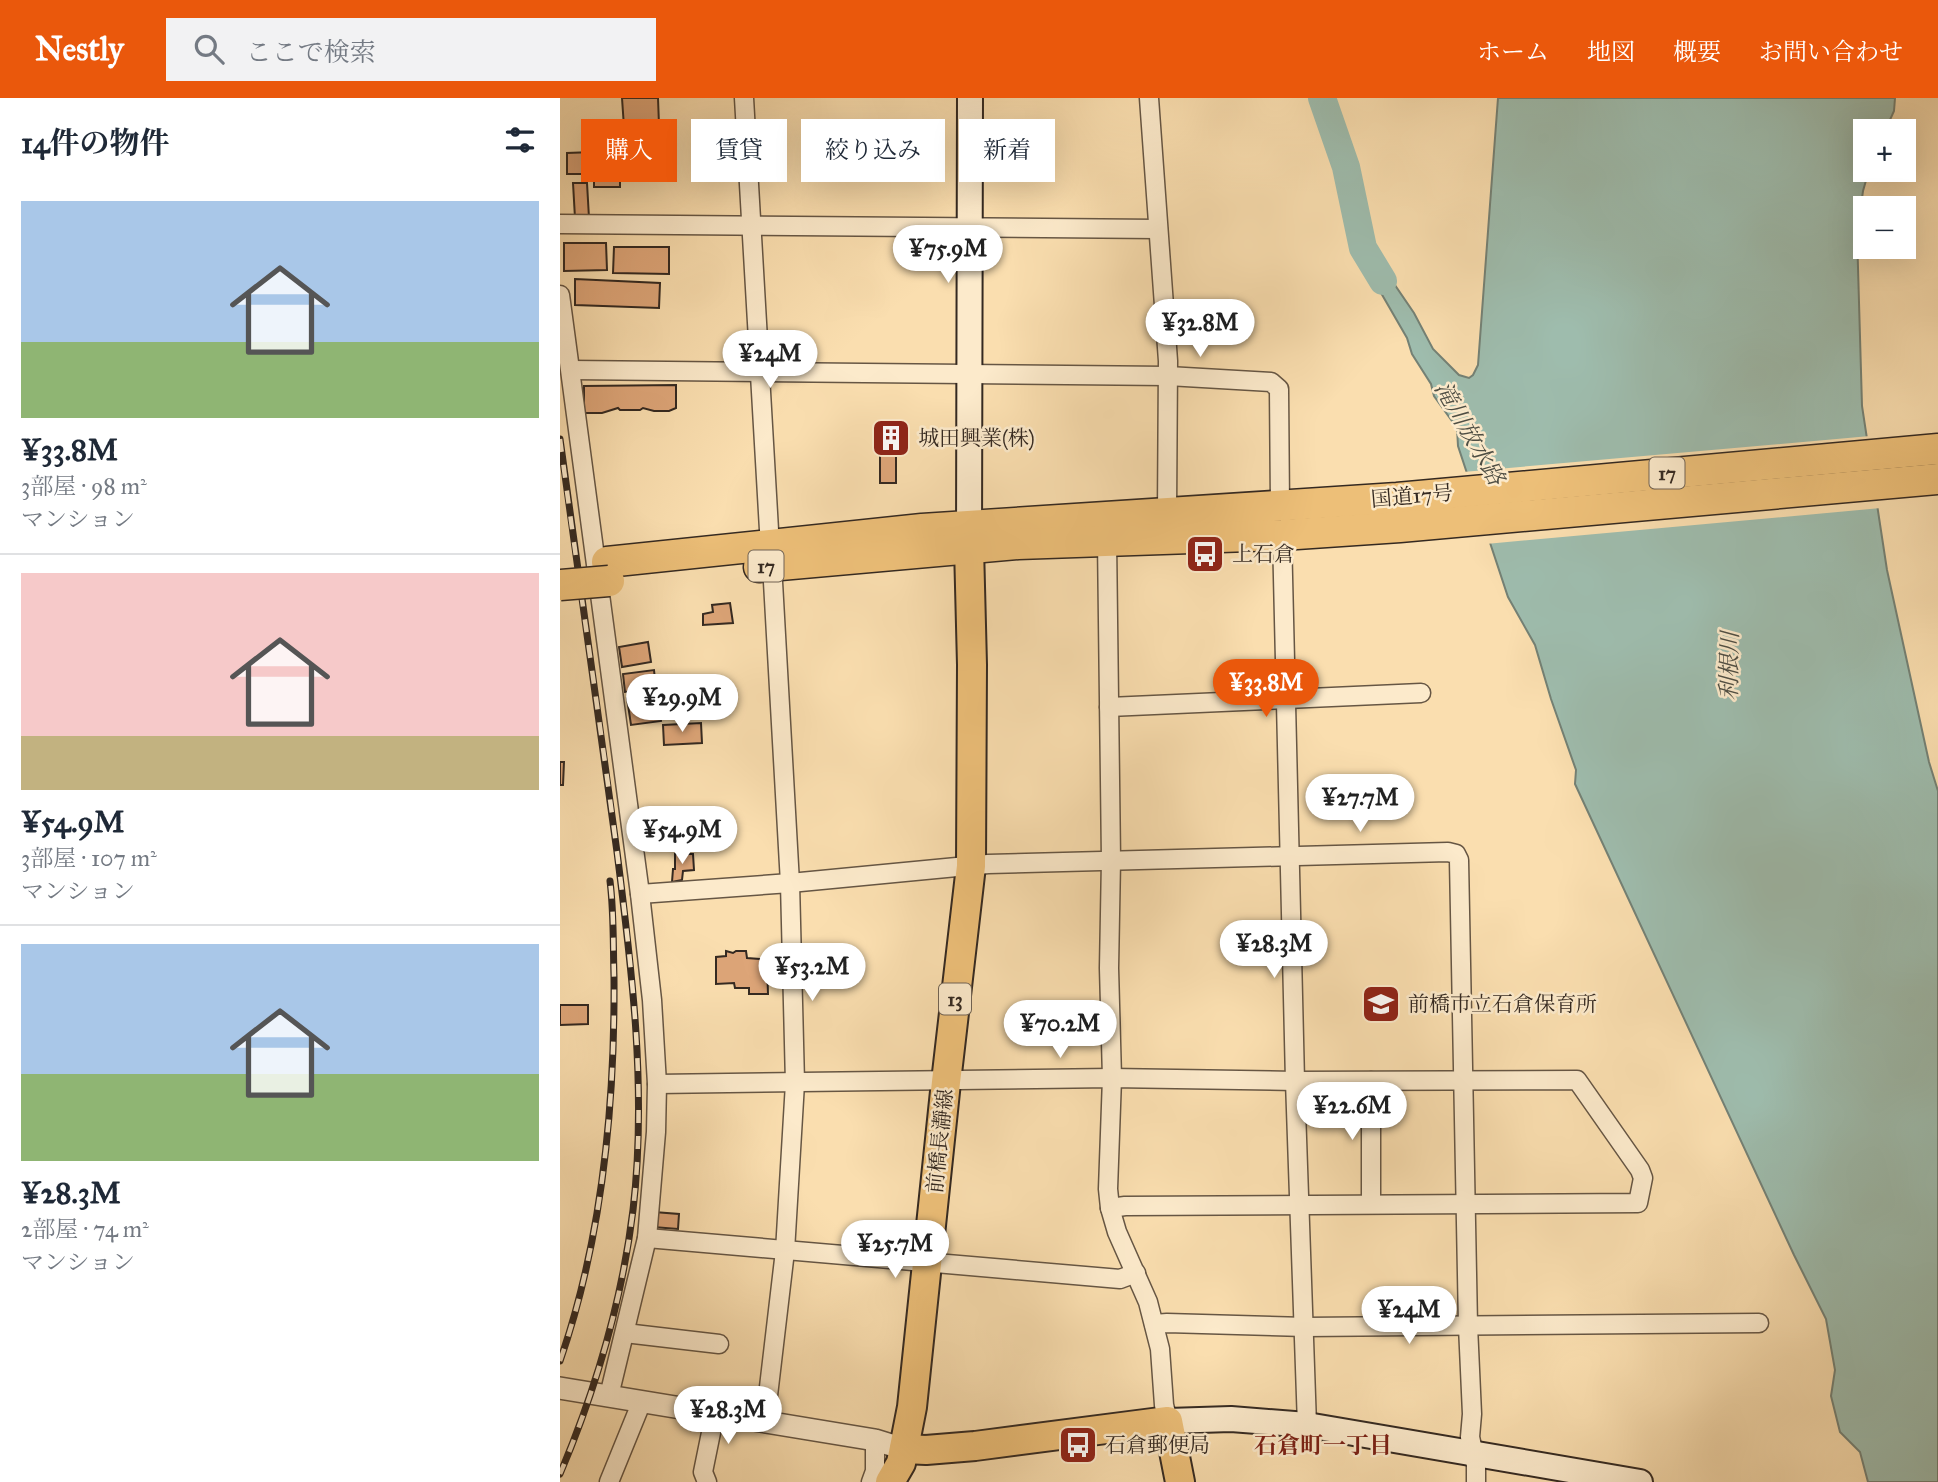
<!DOCTYPE html>
<html lang="ja">
<meta charset="utf-8">
<style>
:root{--surface:#fff;--page:#f2f2f3;--text:#1f2937;--muted:#747a83;--line:#e0e1e3;--accent:#ea580c}
body{margin:0;font-family:"IM FELL Great Primer","Noto Serif JP",serif;background:var(--page);color:var(--text);height:100vh;display:flex;flex-direction:column;font-size:26px;white-space:nowrap}
*{box-sizing:border-box;margin:0}
p{font-size:23px;color:var(--muted)}
.icon{flex:none;width:38px;height:38px;fill:none;stroke:currentColor;stroke-width:2;stroke-linecap:round;stroke-linejoin:round}
.map{position:relative;flex:1;overflow:hidden}
.side{display:flex;flex-direction:column;background:var(--surface);width:560px}
.side>*{flex:none}
.top-card{position:absolute;left:21px;top:21px;width:665px;height:63px;display:flex;gap:14px}
.buttons{position:absolute;left:1293px;top:21px;display:grid;gap:14px}
.buttons a{display:grid;place-items:center;width:63px;height:63px;border-radius:0px;background:var(--surface);box-shadow:0 7px 28px #0002;font-size:35px}
.price{position:absolute;translate:-50% -60px;padding:0 16px;border-radius:24px;background:#fff;color:#222;font-size:23px;line-height:46px;filter:drop-shadow(0 2px 4px #0008)}
.price::after{content:'';position:absolute;left:50%;top:42px;width:21px;height:16px;margin-left:-10px;background:inherit;clip-path:polygon(0 0,100% 0,50% 100%)}
.price.selected{background:var(--accent);color:#fff}
ul{padding:0;list-style:none}
li{display:grid;align-content:center;gap:14px;height:371px;padding:0 21px}
li+li{border-top:2px solid var(--line)}
li span{display:grid;place-items:center;height:217px;border-radius:0px;color:#555}
li>.icon{margin-inline-start:auto}
span .icon{width:126px;height:126px;fill:#fffc;stroke-width:1}
li b{font-size:30px}
h2{display:flex;justify-content:space-between;align-items:center;height:84px;padding:0 21px;font-size:30px}
.tag{padding:0 24px;border-radius:0px;background:var(--surface);box-shadow:0 7px 28px #0002;font-size:24px;line-height:63px}
.tag.selected{background:var(--accent);color:#fff}
header{display:flex;align-items:center;gap:42px;box-sizing:border-box;height:98px;padding:0 35px;background:var(--accent);color:#fff}
header strong{font-size:33px}
nav{display:flex;gap:38px;margin-inline-start:auto;font-size:24px}
.search{width:490px;height:63px;background:var(--page);display:flex;align-items:center;gap:18px;box-sizing:border-box;padding:0 24px;border-radius:0px;color:var(--muted);font-size:26px}
main{display:flex;flex:1;min-height:0}
.map>svg:first-child{display:block}
.water{fill:#9ebcad;stroke:#748175;stroke-width:2}
.pier{fill:#fadeaf}
.lines{fill:none;stroke-linecap:round;stroke-linejoin:round}
.river{stroke:#9ebcad;stroke-width:28}
.building{fill:#dda578;stroke:#342921;stroke-width:2}
.minor-casing{stroke:#665644;stroke-width:21}
.tertiary-casing{stroke:#665644;stroke-width:24}
.secondary-casing{stroke:#342921;stroke-width:28}
.primary-casing{stroke:#342921;stroke-width:32}
.trunk-casing{stroke:#342921;stroke-width:33}
.minor{stroke:#fceacb;stroke-width:18}
.tertiary{stroke:#fceacb;stroke-width:21}
.secondary{stroke:#fceacb;stroke-width:24}
.primary{stroke:#edbf78;stroke-width:28}
.trunk{stroke:#edbf78;stroke-width:30}
.rail-casing{stroke:#342921;stroke-width:7}
.rail{stroke:#fceacb;stroke-width:4.5;stroke-dasharray:13;stroke-linecap:butt}
.trunk-bridge-casing{stroke:#342921;stroke-width:33;stroke-linecap:butt}
.trunk-bridge{stroke:#edbf78;stroke-width:30}
.labels{text-anchor:middle;stroke-width:5;stroke-linejoin:round;paint-order:stroke}
.shield{fill:#fceacb;stroke:#706354;stroke-width:2}
.shield-label{font-size:19px;font-weight:bold;fill:#342921}
.poi-label{font-size:21px;fill:#342921;stroke:#fceacb;text-anchor:start}
.street-label{font-size:21px;fill:#342921;stroke:#fceacb}
.water-label{font-size:23px;font-style:italic;fill:#4e4e44;stroke:#fceacb}
.neighbourhood-label{font-size:23px;font-weight:bold;fill:#7a1f14;stroke:#fceacb}
</style>
<header>
<strong>Nestly</strong>
<div class="search"><svg class="icon" aria-label="search" viewBox="0 0 24 24"><circle cx="10" cy="10" r="6"/><path d="M15 15l6 6"/></svg>ここで検索</div>
<nav><a>ホーム</a><a>地図</a><a>概要</a><a>お問い合わせ</a></nav>
</header>
<main>
<section class="side">
<h2>14件の物件<svg class="icon" aria-label="filters" viewBox="0 0 24 24"><path d="M4 7h16M4 17h16"/><circle cx="9" cy="7" r="2"/><circle cx="15" cy="17" r="2"/></svg></h2>
<ul>
<li><span style="background:linear-gradient(#a9c7e8 65%,#8fb573 0)"><svg class="icon" aria-label="home" viewBox="0 0 24 24"><path d="M3 11l9-7 9 7M6 9v11h12V9"/></svg></span><div><b>¥33.8M</b><p>3部屋 · 98 m²</p><p>マンション</p></div></li>
<li><span style="background:linear-gradient(#f6c9c9 75%,#c2b280 0)"><svg class="icon" aria-label="home" viewBox="0 0 24 24"><path d="M3 11l9-7 9 7M6 9v11h12V9"/></svg></span><div><b>¥54.9M</b><p>3部屋 · 107 m²</p><p>マンション</p></div></li>
<li><span style="background:linear-gradient(#a9c7e8 60%,#8fb573 0)"><svg class="icon" aria-label="home" viewBox="0 0 24 24"><path d="M3 11l9-7 9 7M6 9v11h12V9"/></svg></span><div><b>¥28.3M</b><p>2部屋 · 74 m²</p><p>マンション</p></div></li>
</ul>
</section>
<div class="map">
<svg width="1378" height="1384" viewBox="0 0 1378 1384">
<rect width="100%" height="100%" fill="#fadeaf"/>
<filter id="stains"><feTurbulence type="fractalNoise" baseFrequency=".00286" numOctaves="4"/><feColorMatrix values="0 0 0 0 .2 0 0 0 0 .09 0 0 0 0 .02 0 0 0 .5 -.17"/></filter>
<radialGradient id="worn" r=".72"><stop offset=".6" stop-color="#630" stop-opacity="0"/><stop offset="1" stop-color="#630" stop-opacity=".3"/></radialGradient>
<polygon class="water" points="938,0 1335,0 1334,13 1325,33 1306,33 1306,72 1309,72 1303,93 1297,135 1302,308 1327,472 1369,664 1378,693 1378,1384 1308,1384 1300,1354 1280,1334 1271,1298 1275,1272 1266,1221 1234,1157 1015,686 1016,672 991,601 975,547 948,499 898,348 897,330 874,298 871,286 852,256 847,240 802,162 803,150 828,177 854,215 873,251 899,277 909,280 913,277 918,267"/>
<g class="pier">
<polygon points="1310,338 1315,369 913,405 903,374"/>
<polygon points="1315,372 1321,410 926,446 915,410"/>
</g>
<g class="lines">
<polyline class="river" points="762,0 786,69 803,150 823,183"/>
</g>
<g class="building">
<polygon points="62,0 98,0 99,27 64,29"/>
<polygon points="60,53 60,89 34,89 34,76 7,76 7,55"/>
<polygon points="13,85 27,85 29,120 15,120"/>
<polygon points="4,145 46,145 47,172 4,173"/>
<polygon points="54,149 109,149 109,176 53,175"/>
<polygon points="15,181 100,185 99,210 15,207"/>
<polygon points="116,287 116,310 109,313 94,313 83,310 80,312 60,312 58,310 42,315 24,315 24,288"/>
<polygon points="320,323 342,323 342,357 336,357 336,385 320,385"/>
<polygon points="170,505 173,525 143,527 143,516 153,514 152,507"/>
<polygon points="88,544 91,564 62,569 59,549"/>
<polygon points="94,572 96,591 65,594 63,576"/>
<polygon points="97,596 101,623 71,627 67,600"/>
<polygon points="141,625 142,645 104,647 103,627"/>
<polygon points="0,664 4,664 3,687 0,687"/>
<polygon points="115,756 133,756 134,772 123,773 122,782 112,784 113,771 115,771"/>
<polygon points="166,853 173,855 176,853 186,853 187,860 200,861 207,864 208,896 189,896 189,890 175,890 174,885 156,886 156,859 166,858"/>
<polygon points="0,907 28,907 28,926 0,927"/>
<polygon points="94,1114 119,1116 118,1131 93,1129"/>
</g>
<g class="lines">
<defs>
<g id="minor">
<polyline points="184,0 209,432"/>
<polyline points="589,0 608,263 607,415"/>
<polyline points="0,126 598,131"/>
<polyline points="0,197 80,796 92,902 97,986 96,1034 87,1140 49,1298"/>
<polyline points="11,272 608,278 711,284 719,291 720,409"/>
<polyline points="722,437 735,983 747,1327"/>
<polyline points="547,442 551,762 549,870 552,980 548,1091 550,1110 557,1134 588,1204 600,1251 604,1307 608,1323"/>
<polyline points="549,609 861,595"/>
<polyline points="80,796 230,785 428,766 888,754 896,756 899,762 908,1228 912,1316 910,1339 916,1367 916,1384"/>
<polyline points="97,986 552,980 735,983 1017,982 1080,1072 1083,1080 1078,1105 565,1108 550,1110"/>
<polyline points="811,1106 811,983"/>
<polyline points="87,1140 560,1181 576,1175"/>
<polyline points="594,1226 607,1225 745,1229 1199,1225"/>
<polyline points="65,1235 159,1246"/>
<polyline points="205,1323 225,1153 235,985 230,785 213,484"/>
<polyline points="49,1384 82,1303"/>
<polyline points="147,1384 143,1374 155,1315"/>
<polyline points="311,1384 315,1373 315,1342"/>
</g>
<polyline id="tertiary" points="0,1290 315,1342 344,1351"/>
<g id="secondary">
<polyline points="409,447 410,0"/>
<polyline points="608,1323 671,1321 747,1327 1080,1384"/>
</g>
<g id="primary">
<polyline points="344,1351 366,1352 415,1348 608,1323 620,1384"/>
<polyline points="330,1384 341,1365 352,1309 386,984 411,768 412,567 409,449"/>
</g>
<g id="trunk">
<polyline points="47,464 362,431 837,400 1378,351"/>
<polyline points="199,469 458,446 722,437 840,429 1378,381"/>
</g>
</defs>
<use href="#minor" class="minor-casing"/>
<use href="#tertiary" class="tertiary-casing"/>
<use href="#secondary" class="secondary-casing"/>
<use href="#primary" class="primary-casing"/>
<use href="#trunk" class="trunk-casing"/>
<use href="#minor" class="minor"/>
<use href="#tertiary" class="tertiary"/>
<use href="#secondary" class="secondary"/>
<use href="#primary" class="primary"/>
<use href="#trunk" class="trunk"/>
<defs>
<g id="rail">
<path d="M0 341C18 479 39 616 57 754 72 872 87 994 73 1112 62 1203 36 1291 0 1376"/>
<path d="M0 1263C42 1142 55 1007 54 879 53 847 54 815 50 783"/>
</g>
</defs>
<use href="#rail" class="rail-casing"/>
<use href="#rail" class="rail"/>
<defs>
<polyline id="trunk-bridge" points="0,487 49,483"/>
</defs>
<use href="#trunk-bridge" class="trunk-bridge-casing"/>
<use href="#trunk-bridge" class="trunk-bridge"/>
</g>
<defs>
<symbol id="building-square" viewBox="-11 -11 22 22"><rect x="-9" y="-9" width="18" height="18" rx="4" fill="#8f2418" stroke="#fceacb"/><path d="M-4-6H4V6H1V3H-1V6H-4ZM-2.5-4.3h1.7v1.8h-1.7ZM.8-4.3h1.7v1.8H.8ZM-2.5-1h1.7V.8h-1.7ZM.8-1h1.7V.8H.8Z" fill="#fff"/></symbol>
<symbol id="bus-square" viewBox="-11 -11 22 22"><rect x="-9" y="-9" width="18" height="18" rx="4" fill="#8f2418" stroke="#fceacb"/><path d="M-5-6H5V4H4V6H2V4H-2V6H-4V4H-5ZM-3.5-4V0h7V-4ZM-3.5 1.2v1.5H-2V1.2ZM2 1.2v1.5H3.5V1.2Z" fill="#fff"/></symbol>
<symbol id="school-square" viewBox="-11 -11 22 22"><rect x="-9" y="-9" width="18" height="18" rx="4" fill="#8f2418" stroke="#fceacb"/><path d="M0-5L7-2L0 1L-7-2ZM-4 1L0 2.5L4 1V4Q0 6-4 4Z" fill="#fff"/></symbol>
</defs>
<g fill-rule="evenodd">
<use href="#building-square" x="309" y="318" width="44" height="44"/>
<use href="#bus-square" x="623" y="434" width="44" height="44"/>
<use href="#school-square" x="799" y="884" width="44" height="44"/>
<use href="#bus-square" x="496" y="1325" width="44" height="44"/>
</g>
<g class="labels">
<g class="shield">
<rect x="1089.5" y="359.5" width="35" height="31" rx="5"/>
<rect x="188.5" y="452.5" width="35" height="31" rx="5"/>
<rect x="379" y="885.5" width="32" height="31" rx="5"/>
</g>
<g class="shield-label">
<text x="1107" y="382">17</text>
<text x="206" y="475">17</text>
<text x="395" y="908">13</text>
</g>
<g class="poi-label">
<text x="358" y="347">城田興業(株)</text>
<text x="672" y="463">上石倉</text>
<text x="848" y="913">前橋市立石倉保育所</text>
<text x="545" y="1354">石倉郵便局</text>
</g>
<g class="street-label">
<text transform="translate(852 398) rotate(-5)" y="7">国道17号</text>
<text transform="translate(380 1043) rotate(-84)" y="7">前橋長瀞線</text>
</g>
<g class="water-label">
<text transform="translate(910 335) rotate(60)" y="8">滝川放水路</text>
<text transform="translate(1169 568) rotate(-89)" y="8">利根川</text>
</g>
<g class="neighbourhood-label">
<text x="763" y="1355">石倉町一丁目</text>
</g>
</g>
<rect width="100%" height="100%" filter="url(#stains)"/>
<rect width="100%" height="100%" fill="url(#worn)"/>
</svg>
<div class="buttons">
<a>+</a>
<a>−</a>
</div>
<b class="price" style="left:388px;top:187px">¥75.9M</b>
<b class="price" style="left:640px;top:261px">¥32.8M</b>
<b class="price" style="left:210px;top:292px">¥24M</b>
<b class="price selected" style="left:706px;top:621px">¥33.8M</b>
<b class="price" style="left:122px;top:636px">¥29.9M</b>
<b class="price" style="left:800px;top:736px">¥27.7M</b>
<b class="price" style="left:122px;top:768px">¥54.9M</b>
<b class="price" style="left:714px;top:882px">¥28.3M</b>
<b class="price" style="left:252px;top:905px">¥53.2M</b>
<b class="price" style="left:500px;top:962px">¥70.2M</b>
<b class="price" style="left:792px;top:1044px">¥22.6M</b>
<b class="price" style="left:335px;top:1182px">¥25.7M</b>
<b class="price" style="left:849px;top:1248px">¥24M</b>
<b class="price" style="left:168px;top:1348px">¥28.3M</b>
<div class="top-card">
<a class="tag selected">購入</a>
<a class="tag">賃貸</a>
<a class="tag">絞り込み</a>
<a class="tag">新着</a>
</div>
</div>
</main>
